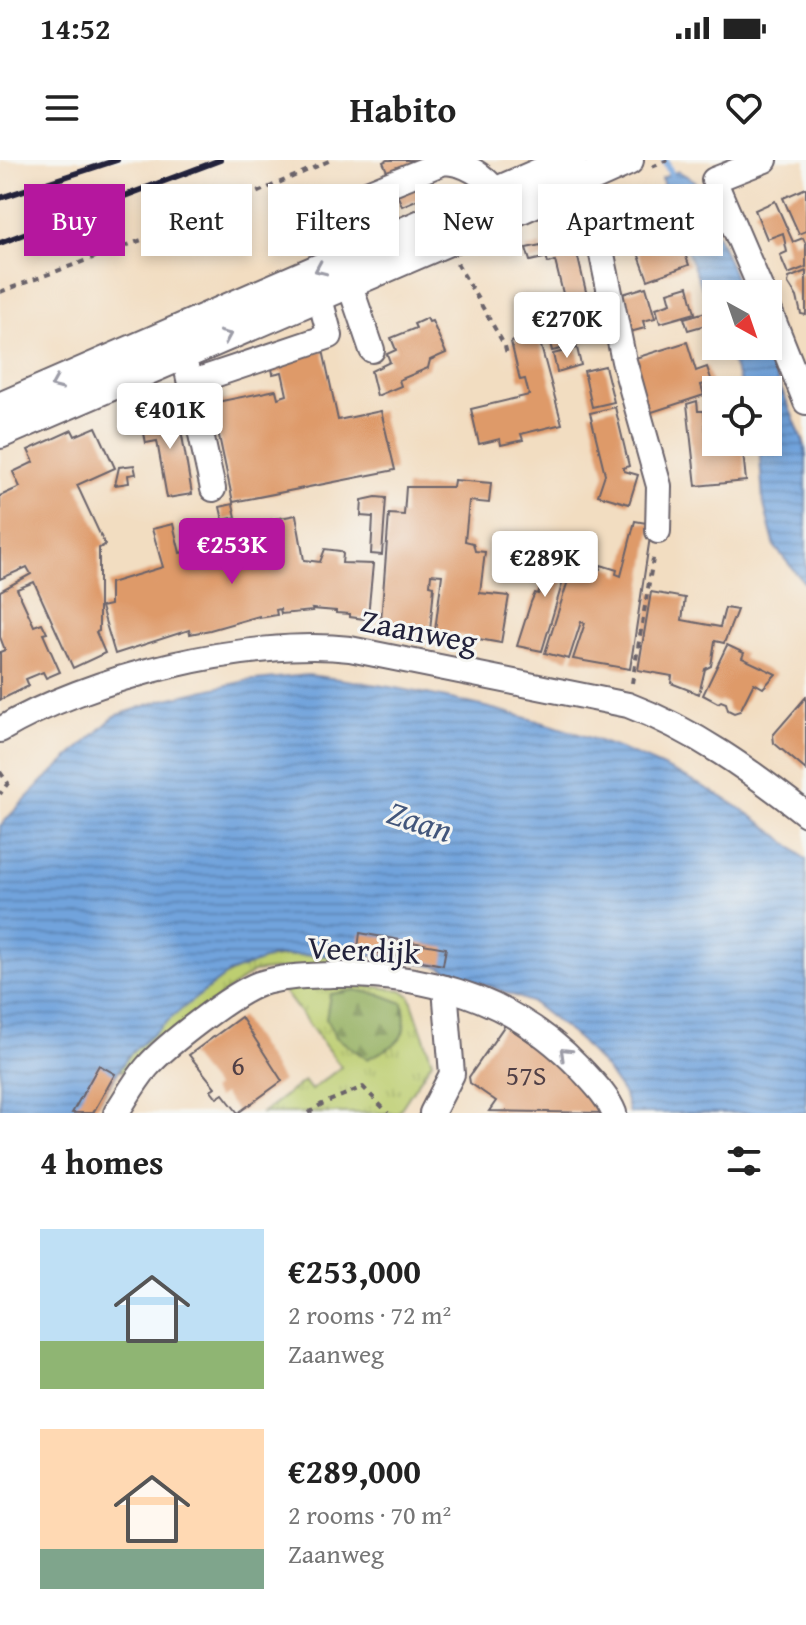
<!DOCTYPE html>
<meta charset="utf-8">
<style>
:root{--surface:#fff;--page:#f2f2f2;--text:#222;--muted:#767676;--accent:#b5179e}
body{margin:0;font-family:"Gentium Book Plus",serif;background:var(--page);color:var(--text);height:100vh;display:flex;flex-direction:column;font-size:30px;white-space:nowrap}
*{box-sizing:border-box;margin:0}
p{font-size:26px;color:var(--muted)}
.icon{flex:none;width:44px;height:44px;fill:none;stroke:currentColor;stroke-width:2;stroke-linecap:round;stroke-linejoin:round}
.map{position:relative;height:953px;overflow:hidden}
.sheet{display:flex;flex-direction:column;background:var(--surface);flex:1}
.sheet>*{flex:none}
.banner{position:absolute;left:24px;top:24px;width:758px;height:72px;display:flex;gap:16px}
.needle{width:52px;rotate:140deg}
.buttons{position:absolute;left:702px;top:120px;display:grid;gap:16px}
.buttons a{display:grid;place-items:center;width:80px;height:80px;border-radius:0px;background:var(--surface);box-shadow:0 4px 12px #0003;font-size:40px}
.price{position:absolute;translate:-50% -68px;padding:0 18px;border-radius:8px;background:#fff;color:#222;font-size:26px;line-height:52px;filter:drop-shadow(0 2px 4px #0008)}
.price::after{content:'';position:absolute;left:50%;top:48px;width:24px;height:18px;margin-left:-12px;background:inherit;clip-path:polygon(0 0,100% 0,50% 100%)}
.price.on{background:var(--accent);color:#fff}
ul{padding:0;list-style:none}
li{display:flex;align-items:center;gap:24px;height:200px;padding:0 40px}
li span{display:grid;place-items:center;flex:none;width:224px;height:160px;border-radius:0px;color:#555}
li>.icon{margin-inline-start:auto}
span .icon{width:96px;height:96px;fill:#fffc;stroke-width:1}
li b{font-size:34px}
h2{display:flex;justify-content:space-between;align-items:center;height:96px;padding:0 40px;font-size:34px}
.chip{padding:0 28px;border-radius:0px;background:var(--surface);box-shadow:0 4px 12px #0003;font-size:28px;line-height:72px}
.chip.on{background:var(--accent);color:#fff}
.status{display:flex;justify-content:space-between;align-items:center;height:56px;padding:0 40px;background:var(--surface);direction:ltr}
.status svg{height:22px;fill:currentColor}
header{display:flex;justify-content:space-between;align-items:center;height:104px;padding:0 40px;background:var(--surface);font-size:36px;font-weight:800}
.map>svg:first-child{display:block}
.grass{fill:url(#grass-tufts);stroke:#707856;stroke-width:2}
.forest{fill:url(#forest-firs);stroke:#5c6a4f;stroke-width:2}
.water{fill:url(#water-rules);stroke:#4a628c;stroke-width:2}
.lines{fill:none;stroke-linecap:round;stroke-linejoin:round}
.stream{stroke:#71a3dc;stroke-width:7}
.building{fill:#de9a69}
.minor-casing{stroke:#6b636a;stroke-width:28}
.major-casing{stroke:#6b636a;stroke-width:34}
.path{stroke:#6b636a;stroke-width:4;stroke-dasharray:6 6;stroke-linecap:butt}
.minor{stroke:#fff;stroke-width:24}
.major{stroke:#fff;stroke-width:30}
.rail{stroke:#22223b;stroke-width:6}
.oneway{stroke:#9c9ca7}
.labels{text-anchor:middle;stroke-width:6;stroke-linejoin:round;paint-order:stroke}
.number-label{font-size:28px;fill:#514046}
.street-label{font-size:32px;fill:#22223b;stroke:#f6f6f2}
.water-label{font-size:34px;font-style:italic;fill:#42567b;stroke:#f6f6f2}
</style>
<div class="status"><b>14:52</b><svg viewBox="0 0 49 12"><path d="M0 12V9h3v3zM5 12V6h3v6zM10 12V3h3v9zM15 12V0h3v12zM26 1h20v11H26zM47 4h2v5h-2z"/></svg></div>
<header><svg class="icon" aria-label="menu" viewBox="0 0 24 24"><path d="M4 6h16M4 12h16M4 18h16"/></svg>Habito<svg class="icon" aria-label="heart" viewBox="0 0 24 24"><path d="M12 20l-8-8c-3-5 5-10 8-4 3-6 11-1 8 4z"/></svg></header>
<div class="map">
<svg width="806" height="953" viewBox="0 0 806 953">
<defs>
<pattern id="grass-tufts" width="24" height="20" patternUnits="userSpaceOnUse" patternTransform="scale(2)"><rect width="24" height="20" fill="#bdce71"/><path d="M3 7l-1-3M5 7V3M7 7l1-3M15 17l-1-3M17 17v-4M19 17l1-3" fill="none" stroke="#a2b163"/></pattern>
<pattern id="forest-firs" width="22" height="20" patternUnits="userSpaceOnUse" patternTransform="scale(2)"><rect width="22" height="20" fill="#96b163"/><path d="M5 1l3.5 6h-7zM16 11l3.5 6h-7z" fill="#7a9053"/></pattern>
<pattern id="water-rules" width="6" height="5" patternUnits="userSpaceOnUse" patternTransform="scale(2)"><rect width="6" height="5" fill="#71a3dc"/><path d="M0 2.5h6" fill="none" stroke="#5c84b4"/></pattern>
</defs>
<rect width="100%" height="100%" fill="#f6f6f2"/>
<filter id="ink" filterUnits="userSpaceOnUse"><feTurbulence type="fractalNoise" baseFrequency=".0125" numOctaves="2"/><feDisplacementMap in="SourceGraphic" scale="16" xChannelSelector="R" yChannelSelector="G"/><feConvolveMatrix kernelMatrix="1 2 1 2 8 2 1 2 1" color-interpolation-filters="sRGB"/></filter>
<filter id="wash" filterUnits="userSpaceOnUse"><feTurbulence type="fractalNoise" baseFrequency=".006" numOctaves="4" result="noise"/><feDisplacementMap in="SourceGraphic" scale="32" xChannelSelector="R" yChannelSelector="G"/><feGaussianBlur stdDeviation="1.8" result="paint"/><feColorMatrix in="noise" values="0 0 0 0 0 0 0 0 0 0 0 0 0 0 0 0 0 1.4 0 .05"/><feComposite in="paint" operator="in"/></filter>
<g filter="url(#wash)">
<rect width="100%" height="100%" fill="#f2ddc1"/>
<g class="grass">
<path d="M299 795 350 796V802L253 812 158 882 124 912 118 910C141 877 211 818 250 804 266 798 282 796 299 795Z"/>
<polygon points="336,822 402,830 410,836 432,901 398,953 262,953 304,921 311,930 341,907 283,830"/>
</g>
<path class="forest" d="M355 830 382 835 403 843C410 880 398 884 367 899L336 877 326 859 330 834Z"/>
<g class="water">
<polygon points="678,11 695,21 742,134 716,134 716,163 665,36 662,18"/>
<polygon points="725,186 763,186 804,283 806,296 806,425 775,387 763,341 759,282 768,282 768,230 743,230"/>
<path d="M308 515C465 534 690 586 806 700V953H629L624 935 606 909 577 878 533 843 440 807 374 796 299 795 271 797 229 813 183 848 129 895 91 953H0V666L41 623 115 556 163 540 245 521Z"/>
</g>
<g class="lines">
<polyline class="stream" points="665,0 671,14"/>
</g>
<g id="blocks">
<g class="building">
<polygon points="387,0 418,0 433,33 402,46 383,2"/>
<polygon points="806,28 806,71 799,74 783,38"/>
<polygon points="775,41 793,82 803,78 806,84 806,107 788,114 780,95 787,92 783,73 767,79 755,50"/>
<polygon points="658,43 674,89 682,86 689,105 648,120 624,55"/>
<polygon points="541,85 544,98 530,101 526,88"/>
<polygon points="575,85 592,157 570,162 555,101 548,103 546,96 553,94 552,90"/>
<polygon points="806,111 806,155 801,154 797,137 788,123 789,118"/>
<polygon points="688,126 695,153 660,163 656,148 671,143 668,132"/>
<polygon points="646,127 655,158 643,161 645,168 626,173 616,136"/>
<polygon points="706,152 709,164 688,170 684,158"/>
<polygon points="427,158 429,162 432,161 446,193 430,200 428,208 399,220 401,226 377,236 371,211 390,202 387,194 396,190 391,178 416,168 414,164"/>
<polygon points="556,158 559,172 574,168 578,185 552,191 545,161"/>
<polygon points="538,175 562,264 521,274 523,280 501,285 500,279 479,284 471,249 529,235 525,219 520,220 511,182"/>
<polygon points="687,182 696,211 707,207 712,222 701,225 704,235 646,254 629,200"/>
<polygon points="577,188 581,205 557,212 553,194"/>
<polygon points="323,190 338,260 381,251 395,310 233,342 212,243 276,230 278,238 287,235 282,212 273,214 271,203"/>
<polygon points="605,206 614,242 592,247 584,211"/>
<polygon points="697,241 698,251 704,251 706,273 716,273 716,282 742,282 746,321 696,326 687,244"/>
<polygon points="177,246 192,334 167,338 157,281 146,283 143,268 154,266 151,251"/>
<polygon points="615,247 629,306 623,308 624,311 638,315 629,344 598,335 605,314 590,253"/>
<polygon points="96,267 115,308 77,325 105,385 99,388 99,471 96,472 105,493 73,508 34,422 17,429 34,466 42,463 47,473 43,474 60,512 46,518 43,512 26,519 29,526 0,540 0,492 5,490 0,477 0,431 31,414 27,407 0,419 0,336 20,327 13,312 34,302 28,290 72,270 75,276"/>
<polygon points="134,305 136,314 128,315 129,323 115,325 119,307"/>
<polygon points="454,320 491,323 489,343 469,341 465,381 473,383 475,391 485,392 480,433 509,436 501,483 435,471 442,415 431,414 430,425 434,426 430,472 381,461 389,354 404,355 406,327 453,327"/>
<polygon points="376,337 386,338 382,395 371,394 373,357 361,356 362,340"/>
<polygon points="233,344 236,357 223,360 220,347"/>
<polygon points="296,355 304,400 320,402 325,389 340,391 343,394 342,403 373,404 368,456 365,456 365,459 350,457 350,454 336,453 336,451 312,449 313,451 281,454 280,449 276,450 277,455 259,458 259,456 210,470 190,474 189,470 115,494 101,447 110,445 110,423 163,407 152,369 173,364 180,393 200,388 202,395 243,384 239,366"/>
<polygon points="635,361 652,364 630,509 573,499 585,463 581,462 569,499 545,493 573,405 592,411 593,407 600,409 601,405 617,410 616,414 621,416"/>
<polygon points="559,384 573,388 542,491 517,486 531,442 535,433 538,434 541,425 547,428 549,423 537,419 546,390 557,392"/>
<polygon points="651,432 685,438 682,460 720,467 725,448 737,450 724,483 715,481 711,506 705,509 699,534 671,523 672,516 638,510"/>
<polygon points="727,485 744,493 742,498 776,514 763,528 754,523 740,551 734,553 728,550 726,543 721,541 718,543 703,535"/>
<polygon points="806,537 806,610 774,583 773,575"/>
<polygon points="360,773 446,788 443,805 358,789"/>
<polygon points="241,857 282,921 238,953 223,934 217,938 211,930 215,927 189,895"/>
<polygon points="505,865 534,885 538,880 605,953 489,951 496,941 470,923 469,917"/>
<polygon points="99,905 115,914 93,953 72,953"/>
</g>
</g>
</g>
<g filter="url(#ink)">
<use href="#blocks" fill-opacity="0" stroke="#6b636a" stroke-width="2"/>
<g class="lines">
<defs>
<g id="minor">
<path d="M540 20C548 36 553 56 571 64 583 69 589 70 599 80L624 201 659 326 658 371"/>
<path d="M350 40 444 2C467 3 483 15 497 32L491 46"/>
<polyline points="349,123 372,190"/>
<polyline points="763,134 714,20 765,0"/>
<polyline points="768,147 806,242"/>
<polyline points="187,210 213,329"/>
<polyline points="190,223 330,176 319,135"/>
<path d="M0 570C88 517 248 478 350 489L628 545C694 570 751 611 806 654"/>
<path d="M116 953C126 938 135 921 147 907 166 885 232 834 259 824 282 816 308 816 332 815 428 813 514 838 581 909 593 922 608 937 614 953"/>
<polyline points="432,953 452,914 445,828"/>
</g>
<g id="major">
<polyline points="0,248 571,0"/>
<polyline points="0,273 481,66 628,0"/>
</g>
</defs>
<use href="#minor" class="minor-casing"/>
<use href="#major" class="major-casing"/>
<g class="path">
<polyline points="652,7 668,0"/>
<polyline points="457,103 505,186 507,194"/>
<polyline points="0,132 185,64 331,0"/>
<polyline points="632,523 654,393"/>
<polyline points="0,612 8,623 0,634"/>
<polyline points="308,953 322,944 363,927 388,953"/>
</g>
<use href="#minor" class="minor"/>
<use href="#major" class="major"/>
<g class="rail">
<polyline points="0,38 117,0"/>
<polyline points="0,83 220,0"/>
</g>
</g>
<defs><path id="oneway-chevron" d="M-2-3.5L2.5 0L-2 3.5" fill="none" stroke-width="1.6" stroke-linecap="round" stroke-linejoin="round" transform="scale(2)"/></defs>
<g class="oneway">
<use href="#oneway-chevron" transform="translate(320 109) rotate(156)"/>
<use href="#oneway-chevron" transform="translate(226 176) rotate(-24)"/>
<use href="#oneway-chevron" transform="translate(56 224) rotate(157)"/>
<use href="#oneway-chevron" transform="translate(565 893) rotate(-136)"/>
</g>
</g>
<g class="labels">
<g class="number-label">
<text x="238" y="915">6</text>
<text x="526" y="925">57S</text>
</g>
<g class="street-label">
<text transform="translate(419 471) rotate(11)" y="11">Zaanweg</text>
<text transform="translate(364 790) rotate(3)" y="11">Veerdijk</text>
</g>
<g class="water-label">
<text transform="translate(420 661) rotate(18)" y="12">Zaan</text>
</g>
</g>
</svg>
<div class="buttons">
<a><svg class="needle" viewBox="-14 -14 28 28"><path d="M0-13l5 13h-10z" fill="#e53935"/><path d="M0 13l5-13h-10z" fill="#767676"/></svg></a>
<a><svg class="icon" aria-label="locate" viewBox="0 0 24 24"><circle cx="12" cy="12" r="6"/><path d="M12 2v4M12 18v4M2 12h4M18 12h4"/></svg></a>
</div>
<b class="price" style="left:567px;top:200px">€270K</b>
<b class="price" style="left:170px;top:291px">€401K</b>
<b class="price on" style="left:232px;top:426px">€253K</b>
<b class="price" style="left:545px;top:439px">€289K</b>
<div class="banner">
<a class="chip on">Buy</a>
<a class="chip">Rent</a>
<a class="chip">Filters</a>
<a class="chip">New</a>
<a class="chip">Apartment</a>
</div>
</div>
<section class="sheet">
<h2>4 homes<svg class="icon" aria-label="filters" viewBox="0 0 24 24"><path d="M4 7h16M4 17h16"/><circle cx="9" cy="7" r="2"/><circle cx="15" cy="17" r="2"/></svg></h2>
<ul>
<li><span style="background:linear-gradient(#bfe0f5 70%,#8fb573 0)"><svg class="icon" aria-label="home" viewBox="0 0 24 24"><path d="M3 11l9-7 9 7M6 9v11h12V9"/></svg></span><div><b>€253,000</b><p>2 rooms · 72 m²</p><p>Zaanweg</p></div></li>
<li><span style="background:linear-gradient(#ffd9b3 75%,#7fa58c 0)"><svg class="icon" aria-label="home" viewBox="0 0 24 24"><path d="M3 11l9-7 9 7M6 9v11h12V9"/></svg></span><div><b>€289,000</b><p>2 rooms · 70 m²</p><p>Zaanweg</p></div></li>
</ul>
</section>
